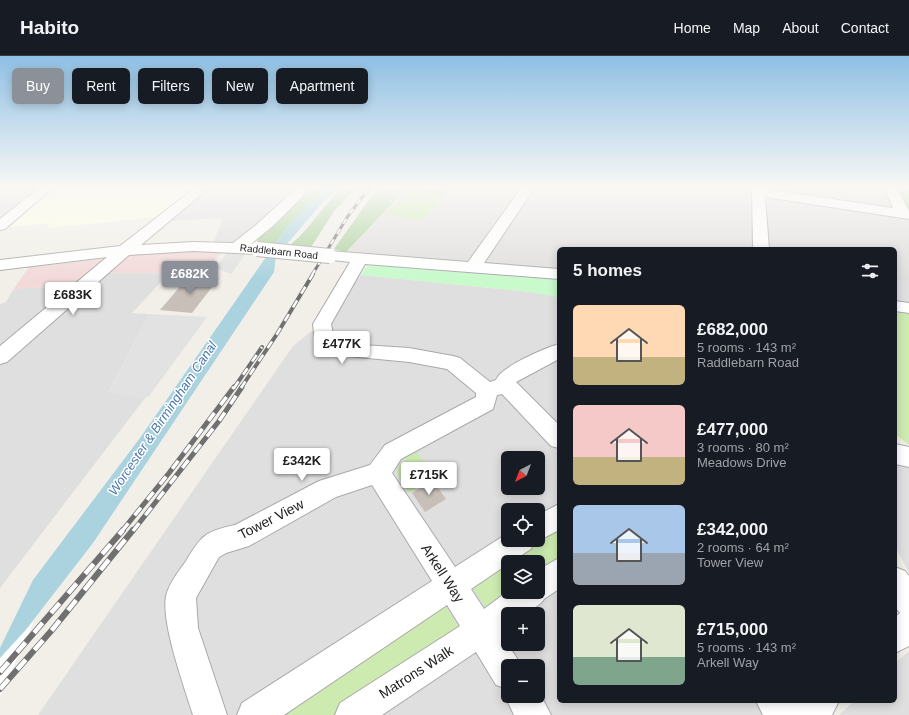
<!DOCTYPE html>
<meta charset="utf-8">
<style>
:root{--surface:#171b24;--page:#242831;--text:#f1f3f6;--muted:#9ea1a6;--line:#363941;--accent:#8c9099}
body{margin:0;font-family:Arial,sans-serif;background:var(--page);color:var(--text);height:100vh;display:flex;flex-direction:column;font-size:15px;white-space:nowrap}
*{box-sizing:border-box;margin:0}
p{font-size:13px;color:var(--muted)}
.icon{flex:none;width:22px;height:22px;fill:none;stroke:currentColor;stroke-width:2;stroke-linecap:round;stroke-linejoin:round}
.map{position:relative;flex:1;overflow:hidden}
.sheet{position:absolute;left:557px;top:191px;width:340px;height:456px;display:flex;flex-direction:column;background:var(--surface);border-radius:6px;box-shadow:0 2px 10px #0003}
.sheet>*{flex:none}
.guide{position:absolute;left:12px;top:12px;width:380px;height:36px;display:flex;gap:8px}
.needle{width:26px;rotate:222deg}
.controls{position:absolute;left:501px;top:395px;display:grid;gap:8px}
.controls a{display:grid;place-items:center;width:44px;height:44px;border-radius:6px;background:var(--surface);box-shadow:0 2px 10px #0003;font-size:20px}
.price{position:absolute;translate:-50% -34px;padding:0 9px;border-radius:4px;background:#fff;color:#222;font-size:13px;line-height:26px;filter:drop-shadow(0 1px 2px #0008)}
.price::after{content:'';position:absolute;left:50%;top:24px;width:12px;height:9px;margin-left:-6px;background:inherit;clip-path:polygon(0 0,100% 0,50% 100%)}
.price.current{background:var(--accent);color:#fff}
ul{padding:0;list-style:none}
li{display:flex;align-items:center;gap:12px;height:100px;padding:0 16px}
li span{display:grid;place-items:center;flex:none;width:112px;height:80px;border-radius:6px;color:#555}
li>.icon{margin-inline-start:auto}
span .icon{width:48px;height:48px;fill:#fffc;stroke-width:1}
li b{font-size:17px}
h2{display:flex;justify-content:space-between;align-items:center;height:48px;padding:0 16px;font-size:17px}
.chip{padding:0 14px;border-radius:6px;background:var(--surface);box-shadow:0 2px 10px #0003;font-size:14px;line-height:36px}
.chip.current{background:var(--accent);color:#fff}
header{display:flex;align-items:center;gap:24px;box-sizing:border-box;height:56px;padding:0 20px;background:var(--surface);border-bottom:1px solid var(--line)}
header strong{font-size:19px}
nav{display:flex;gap:22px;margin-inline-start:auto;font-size:14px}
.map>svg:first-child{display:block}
.residential{fill:#e0dfdf;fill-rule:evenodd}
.commercial{fill:#f2dad9}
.education{fill:#ffffe5}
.grass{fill:#cdebb0}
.forest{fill:#add19e}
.park{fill:#c8facc}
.parking{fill:#e2e2e2}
.water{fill:#aad3df}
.pier{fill:#fff}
.building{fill:#c7bfb8}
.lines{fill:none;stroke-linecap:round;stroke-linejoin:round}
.minor-casing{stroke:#a9a9a9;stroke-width:2}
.minor{fill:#fff;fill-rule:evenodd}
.rail-far3-casing{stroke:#707070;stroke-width:3}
.rail-far2-casing{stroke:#707070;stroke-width:4}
.rail-far1-casing{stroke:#707070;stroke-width:5}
.rail-casing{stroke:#707070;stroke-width:6}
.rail-far3{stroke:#fff;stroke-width:2;stroke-dasharray:6;stroke-linecap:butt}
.rail-far2{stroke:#fff;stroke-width:2.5;stroke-dasharray:8;stroke-linecap:butt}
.rail-far1{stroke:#fff;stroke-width:3.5;stroke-dasharray:10;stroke-linecap:butt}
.rail{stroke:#fff;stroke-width:4.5;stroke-dasharray:13;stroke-linecap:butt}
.minor-bridge-casing{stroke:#a9a9a9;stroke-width:16;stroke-linecap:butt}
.minor-bridge{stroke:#fff;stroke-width:14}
.labels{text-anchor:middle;stroke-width:3;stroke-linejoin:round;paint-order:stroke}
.far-street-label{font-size:10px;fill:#222;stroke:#fff}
.water-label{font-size:13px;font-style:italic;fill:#4a7aab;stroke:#fff}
.near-street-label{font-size:14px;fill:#222;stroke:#fff}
</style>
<header>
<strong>Habito</strong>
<nav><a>Home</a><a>Map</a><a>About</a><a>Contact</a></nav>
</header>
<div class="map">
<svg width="909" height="659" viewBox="0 0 909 659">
<rect width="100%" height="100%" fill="#f2efe9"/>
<g class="residential">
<polygon points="0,131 41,131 0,164"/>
<polygon points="211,131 291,131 290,138 235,186 214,186 223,162 169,165"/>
<polygon points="447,131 889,131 909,160 909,249 895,247 895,193 559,193 559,214 346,196 405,134 440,139"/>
<polygon points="170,216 132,257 149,258 109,336 145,342 0,532 0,309 106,217"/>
<path d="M361 219 531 236 559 241V645H787L770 659H38L293 290 314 273 326 267ZM508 402H538V432H508ZM508 454H538V484H508ZM508 506H538V536H508ZM508 558H538V588H508ZM508 610H538V640H508Z"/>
<polygon points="75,231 0,293 0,248 6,246 13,234 22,232"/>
<polygon points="895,402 909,405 909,517 895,490"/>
<polygon points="909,595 909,659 839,659 854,645 895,645 895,607"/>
</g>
<g class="commercial">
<polygon points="223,195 203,217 170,216 106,217 124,202 138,197"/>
<polygon points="102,203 104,204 75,231 22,232 13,234 29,211"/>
</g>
<polygon class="education" points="54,131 197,131 156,161 47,172 49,167 9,171"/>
<g class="grass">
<polygon points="414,131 451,131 421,165 386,158"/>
<polygon points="895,256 909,258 909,389 895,378"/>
<polygon points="417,396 435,422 409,437 397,417 397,412 407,401"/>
<polygon points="559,473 559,506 538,520 538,506 509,506"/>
<polygon points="508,506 508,536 488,555 471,530"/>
<polygon points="444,547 460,574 337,659 277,659"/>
</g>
<g class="forest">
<polygon points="312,131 327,131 287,171 275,188 257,187 258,180 300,139"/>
<path d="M345 131H358L335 154 311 191 290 189C311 173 323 147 345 131Z"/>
<polygon points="381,131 447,131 441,139 405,134 346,196 334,193 371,141"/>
<polygon points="893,131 909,131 909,158"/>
</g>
<polygon class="park" points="371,209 559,224 559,241 531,236 361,219 365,212"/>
<g class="parking">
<polygon points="229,194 247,196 231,218 216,212"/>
<polygon points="149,258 207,261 149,340 145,342 109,337"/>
</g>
<polygon class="water" points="327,131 340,131 322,147 276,201 274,216 93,487 28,571 0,612 0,592 33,524 140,382 287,171"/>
<polygon class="pier" points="34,565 1,639 0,640 0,602"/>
<g class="building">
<polygon points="194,221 219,222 192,257 160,254 184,226 189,227"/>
<polygon points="433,425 446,443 425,456 412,437"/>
</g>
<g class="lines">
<defs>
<g id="minor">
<polygon points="40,131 54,131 5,173 0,174 0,163"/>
<polygon points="196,131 210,131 141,189 193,186 233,187 256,169 292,136 293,131 305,131 306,137 274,169 251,188 262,190 265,193 262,196 257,198 193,195 129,199 7,306 0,308 0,290 107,201 0,214 0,204 120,190"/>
<path d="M522 131H535L484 207 559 213V223L365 208 331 268 333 278 347 288 409 292 453 300 460 302 490 326 496 324C500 311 545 292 559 288V303L516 326 559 369V392L551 390 502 338 497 339 493 353 401 403 392 417 455 511 508 477V484H538V459L559 448V474L538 485 535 484 531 493 511 506H508V508L471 533 484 553 508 535 538 536V514L559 502V533L544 543 542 546 527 558H508V573L501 578 522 610H508V640H538V634L551 659H514L505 640 508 633 496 629 476 596 382 659H335L340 647 460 570 447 549 284 659H237L242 647 432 525 372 429 336 441 249 490 226 497 219 501 196 542 198 572 227 659H193C184 630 161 567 166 540 169 527 179 515 186 505 201 480 205 475 235 469L319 425 370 409 385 389 476 341V337L447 313 409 306 337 299 325 292 319 286 314 278 313 268 350 206 324 203 322 200 324 197 330 195 468 206Z"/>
<polygon points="752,131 764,131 765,133 893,152 884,131 896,131 909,155 909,163 765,141 769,193 753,193"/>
<polygon points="895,245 909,247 909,257 895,255"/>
<polygon points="895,388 909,391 909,411 895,408"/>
<polygon points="895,511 905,515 909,520 909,590 895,597 895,561 900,557 895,551"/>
<polygon points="756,645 839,645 832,659 763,659"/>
</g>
</defs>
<use href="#minor" class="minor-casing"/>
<use href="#minor" class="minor"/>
<defs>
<polyline id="rail-far3" points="312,219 348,160 370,131"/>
<g id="rail-far2">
<polyline points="234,332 262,291"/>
<polyline points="241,332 277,278 313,218"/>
</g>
<g id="rail-far1">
<polyline points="122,475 169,417 234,331"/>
<polyline points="133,475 219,365 242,331"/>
</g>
<g id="rail">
<polyline points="0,616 123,474"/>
<polyline points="0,633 52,574 133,474"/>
</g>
</defs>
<use href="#rail-far3" class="rail-far3-casing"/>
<use href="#rail-far2" class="rail-far2-casing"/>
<use href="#rail-far1" class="rail-far1-casing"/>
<use href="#rail" class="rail-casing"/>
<use href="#rail-far3" class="rail-far3"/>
<use href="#rail-far2" class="rail-far2"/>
<use href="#rail-far1" class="rail-far1"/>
<use href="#rail" class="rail"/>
<defs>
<polyline id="minor-bridge" points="257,193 330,200"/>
</defs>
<use href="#minor-bridge" class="minor-bridge-casing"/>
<use href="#minor-bridge" class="minor-bridge"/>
</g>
<linearGradient id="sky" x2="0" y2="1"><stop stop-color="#8fc0e4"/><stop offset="0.59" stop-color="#f9f8f5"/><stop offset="1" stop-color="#f9f8f5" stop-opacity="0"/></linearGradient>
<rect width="909" height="223" fill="url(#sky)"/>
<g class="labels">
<g class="far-street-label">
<text transform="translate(279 195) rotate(6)" y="4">Raddlebarn Road</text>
</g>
<g class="water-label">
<text transform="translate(162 362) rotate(-56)" y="5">Worcester &amp; Birmingham Canal</text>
</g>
<g class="near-street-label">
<text transform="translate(271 463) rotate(-27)" y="5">Tower View</text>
<text transform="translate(443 517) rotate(57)" y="5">Arkell Way</text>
<text transform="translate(416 616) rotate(-33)" y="5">Matrons Walk</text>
</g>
</g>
</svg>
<div class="controls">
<a><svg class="needle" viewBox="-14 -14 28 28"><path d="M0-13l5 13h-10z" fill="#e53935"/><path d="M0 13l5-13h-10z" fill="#9ea1a6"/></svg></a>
<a><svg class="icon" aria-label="locate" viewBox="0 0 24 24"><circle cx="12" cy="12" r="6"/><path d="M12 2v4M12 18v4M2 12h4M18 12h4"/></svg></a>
<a><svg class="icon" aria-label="layers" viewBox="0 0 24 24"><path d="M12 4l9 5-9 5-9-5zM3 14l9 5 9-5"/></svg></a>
<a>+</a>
<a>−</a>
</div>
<b class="price current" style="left:190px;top:239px">£682K</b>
<b class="price" style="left:73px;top:260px">£683K</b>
<b class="price" style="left:342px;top:309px">£477K</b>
<b class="price" style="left:302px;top:426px">£342K</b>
<b class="price" style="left:429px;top:440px">£715K</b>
<div class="guide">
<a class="chip current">Buy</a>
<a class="chip">Rent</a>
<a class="chip">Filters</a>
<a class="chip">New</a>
<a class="chip">Apartment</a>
</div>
<section class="sheet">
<h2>5 homes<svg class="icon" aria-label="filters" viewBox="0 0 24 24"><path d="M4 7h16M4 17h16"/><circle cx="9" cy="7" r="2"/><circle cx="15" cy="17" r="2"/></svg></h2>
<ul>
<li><span style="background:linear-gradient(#ffd9b3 65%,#c2b280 0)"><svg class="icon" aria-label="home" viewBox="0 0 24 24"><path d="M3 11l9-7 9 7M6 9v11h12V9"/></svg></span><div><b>£682,000</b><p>5 rooms · 143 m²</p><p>Raddlebarn Road</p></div></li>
<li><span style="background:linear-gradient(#f6c9c9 65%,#c2b280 0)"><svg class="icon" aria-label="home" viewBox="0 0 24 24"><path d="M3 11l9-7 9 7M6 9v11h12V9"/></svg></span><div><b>£477,000</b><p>3 rooms · 80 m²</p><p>Meadows Drive</p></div></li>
<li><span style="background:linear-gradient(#a9c7e8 60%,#9aa5b1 0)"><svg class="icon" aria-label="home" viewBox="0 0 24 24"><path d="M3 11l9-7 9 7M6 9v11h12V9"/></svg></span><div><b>£342,000</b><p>2 rooms · 64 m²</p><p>Tower View</p></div></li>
<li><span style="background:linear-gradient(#dfe7d0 65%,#7fa58c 0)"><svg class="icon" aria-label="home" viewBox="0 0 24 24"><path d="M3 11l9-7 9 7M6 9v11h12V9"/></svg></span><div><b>£715,000</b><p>5 rooms · 143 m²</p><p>Arkell Way</p></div></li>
</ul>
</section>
</div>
